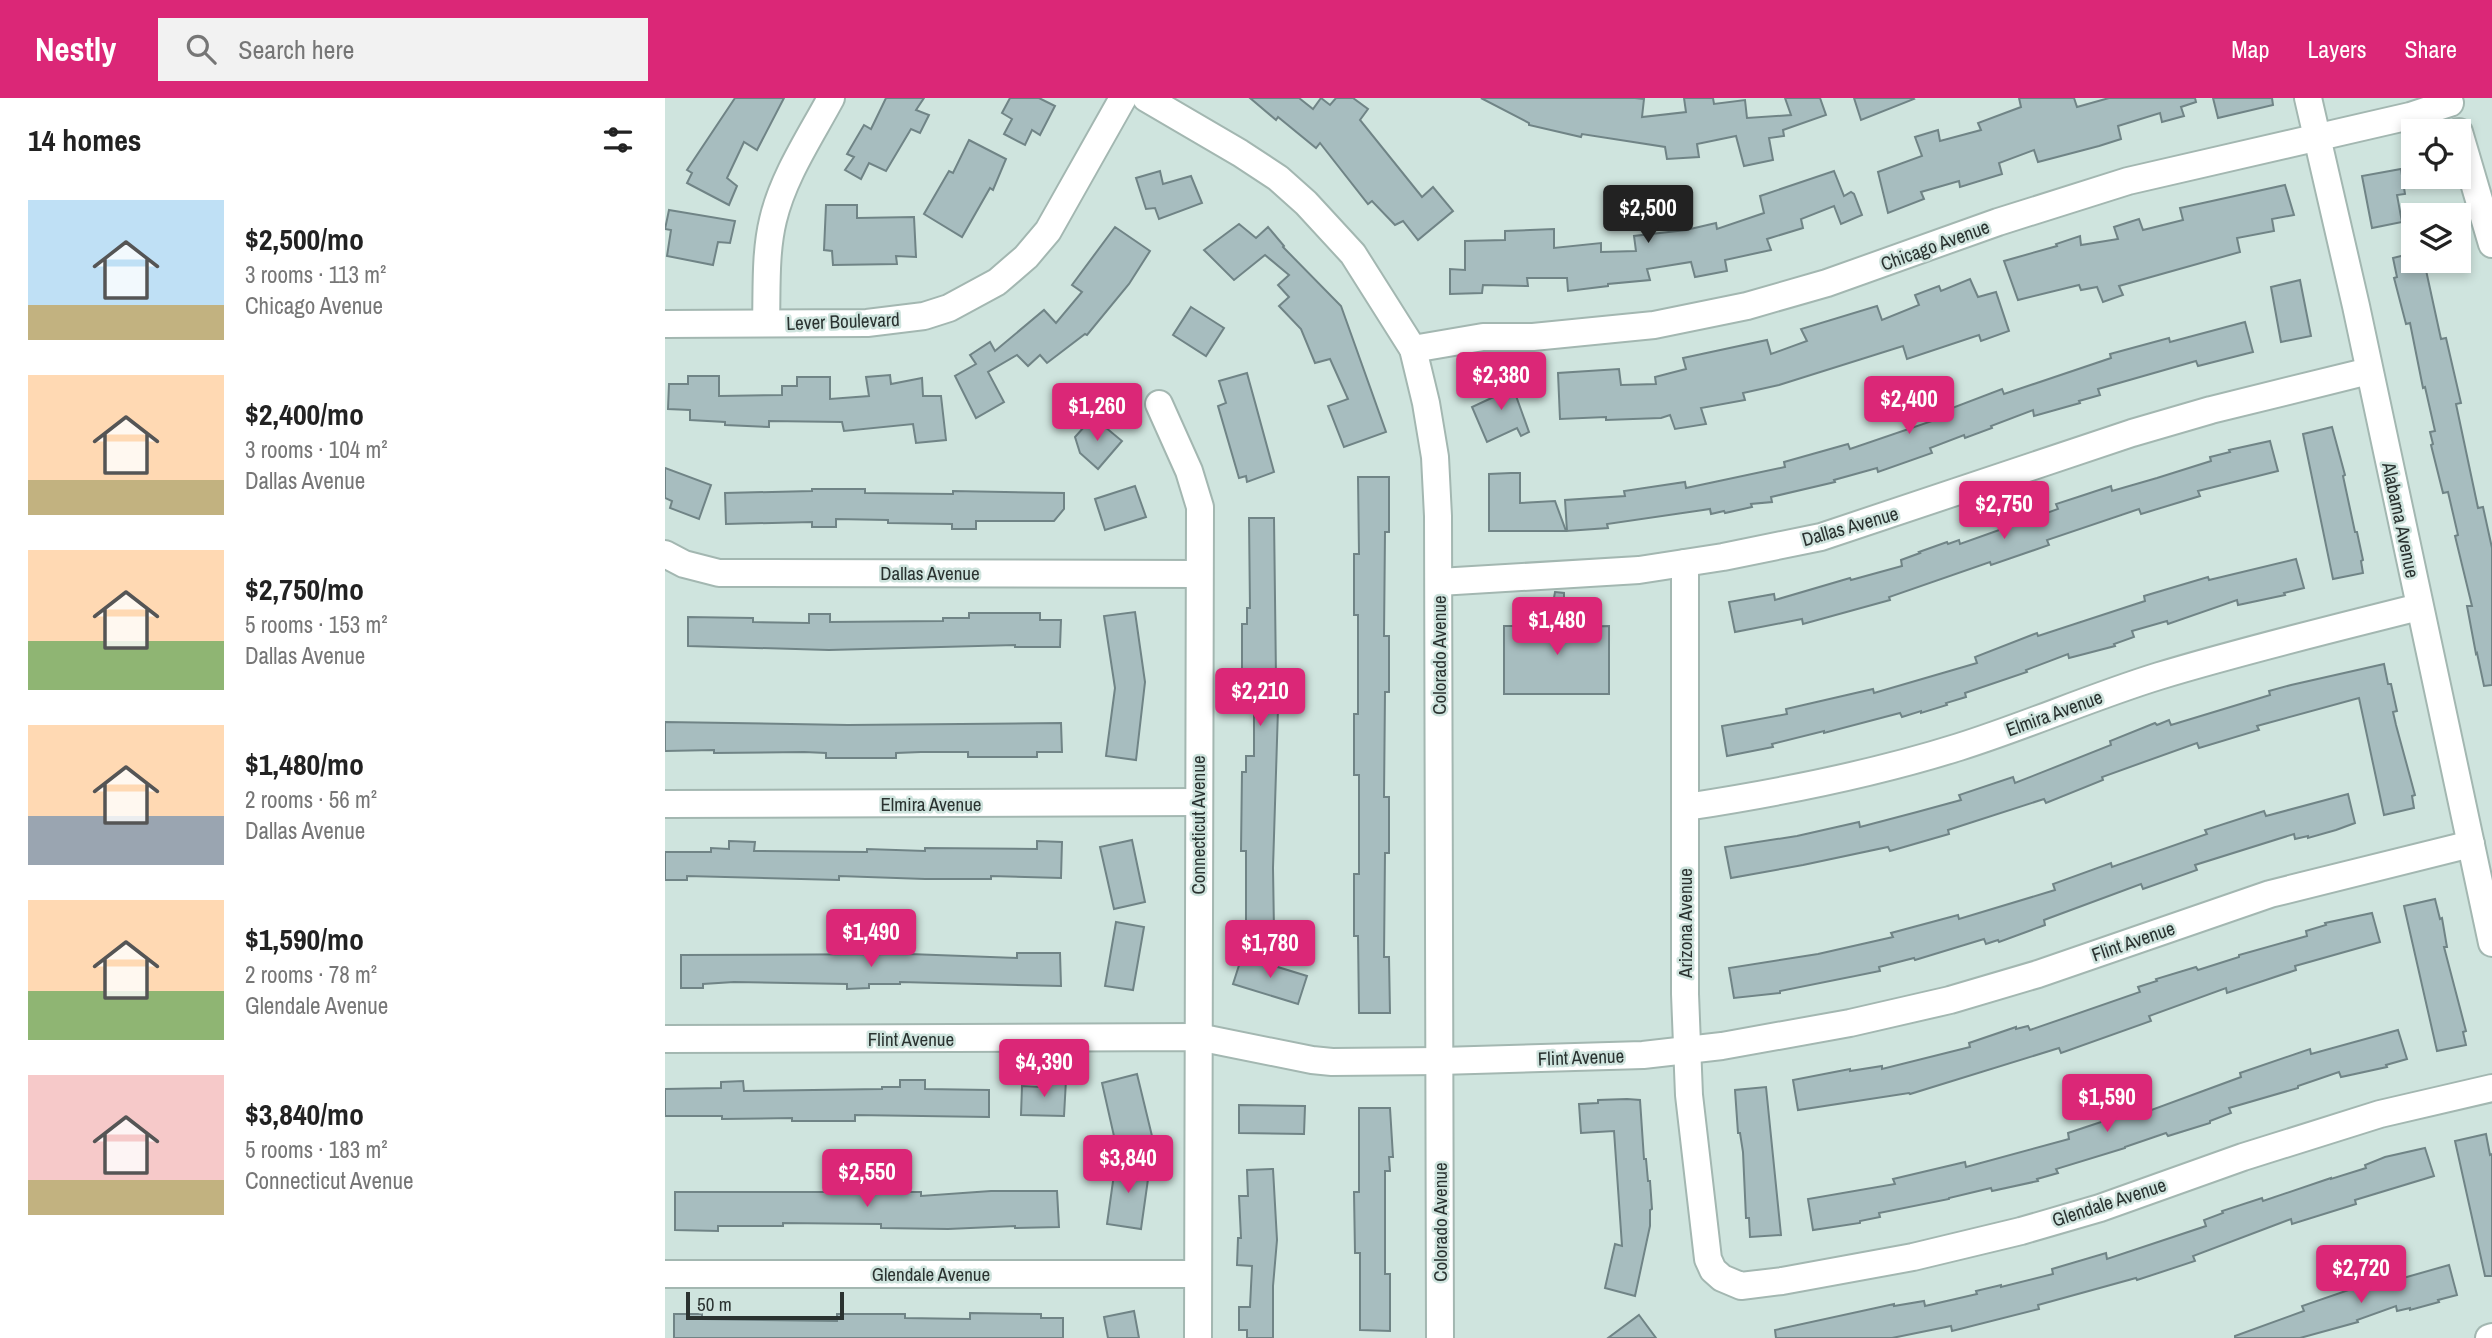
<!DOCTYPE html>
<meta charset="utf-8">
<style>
:root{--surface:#fff;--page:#f2f2f2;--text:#222;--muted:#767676;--accent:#db2777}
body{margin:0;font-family:"Archivo Narrow",sans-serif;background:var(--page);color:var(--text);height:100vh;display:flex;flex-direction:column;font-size:26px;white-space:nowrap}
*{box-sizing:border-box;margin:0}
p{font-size:23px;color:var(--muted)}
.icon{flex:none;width:38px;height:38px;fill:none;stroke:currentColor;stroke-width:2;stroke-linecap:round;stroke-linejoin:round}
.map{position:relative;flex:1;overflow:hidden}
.panel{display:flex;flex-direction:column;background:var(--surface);width:665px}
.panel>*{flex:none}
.tools{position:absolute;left:1736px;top:21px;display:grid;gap:14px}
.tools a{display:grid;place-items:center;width:70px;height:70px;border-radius:0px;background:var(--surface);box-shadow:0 4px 10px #0003;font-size:35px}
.scale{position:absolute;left:21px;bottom:18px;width:158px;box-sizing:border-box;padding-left:7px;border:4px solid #2a3230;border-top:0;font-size:19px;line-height:24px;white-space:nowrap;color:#2a3230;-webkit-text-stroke:5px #cfe4de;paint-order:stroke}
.price{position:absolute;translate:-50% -60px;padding:0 16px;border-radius:7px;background:var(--accent);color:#fff;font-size:23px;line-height:46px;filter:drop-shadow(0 2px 4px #0008)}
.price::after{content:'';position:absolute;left:50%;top:42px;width:21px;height:16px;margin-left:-10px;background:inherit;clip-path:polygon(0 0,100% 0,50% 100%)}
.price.active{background:#222;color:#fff}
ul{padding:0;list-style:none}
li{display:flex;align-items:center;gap:21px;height:175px;padding:0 28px}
li span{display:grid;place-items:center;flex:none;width:196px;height:140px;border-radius:0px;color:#555}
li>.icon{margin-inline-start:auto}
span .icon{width:84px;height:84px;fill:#fffc;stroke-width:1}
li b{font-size:30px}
h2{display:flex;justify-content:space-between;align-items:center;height:84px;padding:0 28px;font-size:30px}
header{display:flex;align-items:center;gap:42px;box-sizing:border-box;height:98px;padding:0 35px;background:var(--accent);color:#fff}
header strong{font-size:33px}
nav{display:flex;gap:38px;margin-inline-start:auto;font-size:24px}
.search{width:490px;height:63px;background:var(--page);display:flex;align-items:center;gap:18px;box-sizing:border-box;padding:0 24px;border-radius:0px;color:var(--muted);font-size:26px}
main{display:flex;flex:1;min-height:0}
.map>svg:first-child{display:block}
.building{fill:#a7bdbf;stroke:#708486;stroke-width:2}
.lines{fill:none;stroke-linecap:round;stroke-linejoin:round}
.minor-casing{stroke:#a3b7b1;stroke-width:30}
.minor{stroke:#fff;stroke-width:26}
.labels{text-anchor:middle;stroke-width:5;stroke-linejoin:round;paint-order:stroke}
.street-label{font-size:19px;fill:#2a3230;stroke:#cfe4de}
</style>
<header>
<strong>Nestly</strong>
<div class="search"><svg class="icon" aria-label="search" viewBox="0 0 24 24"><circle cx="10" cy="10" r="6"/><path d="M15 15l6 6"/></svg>Search here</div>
<nav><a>Map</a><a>Layers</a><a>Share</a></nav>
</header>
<main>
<section class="panel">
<h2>14 homes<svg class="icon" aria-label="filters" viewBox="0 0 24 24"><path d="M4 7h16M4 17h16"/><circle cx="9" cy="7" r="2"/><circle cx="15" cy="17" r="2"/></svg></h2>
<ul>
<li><span style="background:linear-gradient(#bfe0f5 75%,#c2b280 0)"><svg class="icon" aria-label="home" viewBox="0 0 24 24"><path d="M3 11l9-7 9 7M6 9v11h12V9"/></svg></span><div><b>$2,500/mo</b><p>3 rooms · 113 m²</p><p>Chicago Avenue</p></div></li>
<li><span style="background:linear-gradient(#ffd9b3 75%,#c2b280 0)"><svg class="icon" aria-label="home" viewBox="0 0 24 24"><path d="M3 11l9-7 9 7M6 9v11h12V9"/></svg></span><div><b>$2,400/mo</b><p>3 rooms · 104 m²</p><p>Dallas Avenue</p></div></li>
<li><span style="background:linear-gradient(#ffd9b3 65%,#8fb573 0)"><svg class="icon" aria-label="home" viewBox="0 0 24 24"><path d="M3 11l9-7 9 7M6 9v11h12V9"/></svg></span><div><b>$2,750/mo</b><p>5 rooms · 153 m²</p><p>Dallas Avenue</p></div></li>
<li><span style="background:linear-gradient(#ffd9b3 65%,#9aa5b1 0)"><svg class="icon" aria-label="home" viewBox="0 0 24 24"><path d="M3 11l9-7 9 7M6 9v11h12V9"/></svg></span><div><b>$1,480/mo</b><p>2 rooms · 56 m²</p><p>Dallas Avenue</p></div></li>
<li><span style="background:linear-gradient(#ffd9b3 65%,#8fb573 0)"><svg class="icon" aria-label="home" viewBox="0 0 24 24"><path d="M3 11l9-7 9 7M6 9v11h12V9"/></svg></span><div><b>$1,590/mo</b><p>2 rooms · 78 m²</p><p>Glendale Avenue</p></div></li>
<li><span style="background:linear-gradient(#f6c9c9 75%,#c2b280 0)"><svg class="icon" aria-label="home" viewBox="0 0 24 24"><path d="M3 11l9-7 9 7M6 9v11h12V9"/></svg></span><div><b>$3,840/mo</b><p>5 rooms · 183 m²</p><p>Connecticut Avenue</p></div></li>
</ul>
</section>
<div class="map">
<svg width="1827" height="1240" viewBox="0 0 1827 1240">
<rect width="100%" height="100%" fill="#cfe4de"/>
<g class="building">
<polygon points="70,0 119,0 92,52 79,44 62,80 72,88 64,107 22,85 27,75 22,72"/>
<polygon points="221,0 259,0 251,12 264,17 255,35 246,31 221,73 204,65 196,81 180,72 189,59 182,56 199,27 206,31"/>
<polygon points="345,0 374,0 390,8 375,37 367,32 360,47 339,36 347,21 337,15"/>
<polygon points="585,0 634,0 648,11 656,0 665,7 671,0 688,0 703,11 695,22 757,99 768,89 788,113 753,142 738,123 730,127 707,103 703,106 655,45 651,50 613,19 611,22"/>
<polygon points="816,0 970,0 979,1 977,19 1021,14 1019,0 1048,0 1049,6 1080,2 1082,20 1126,17 1120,0 1155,0 1161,17 1118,32 1119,38 1104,40 1108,62 1079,68 1071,38 1032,46 1034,59 1002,61 1000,49 917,36 916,39 864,27 864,25"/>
<polygon points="1189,0 1248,0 1249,1 1196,22"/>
<polygon points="1354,0 1409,0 1412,9 1444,0 1530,0 1531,4 1516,9 1519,18 1497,24 1495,15 1453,28 1456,41 1434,48 1373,64 1369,52 1334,65 1337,76 1295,89 1294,83 1256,94 1259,101 1223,115 1213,74 1257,58 1250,39 1273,32 1275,43 1316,32 1313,25 1356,9"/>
<polygon points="1548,0 1607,0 1608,7 1553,20"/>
<polygon points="304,42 341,61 328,92 325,90 297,139 259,116 284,73 288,75"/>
<polygon points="1736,71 1740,96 1732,97 1737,124 1707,130 1697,78"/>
<polygon points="495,73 498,86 526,78 537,105 494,121 490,110 481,111 471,80"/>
<polygon points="1169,73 1179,98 1186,94 1189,96 1197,117 1176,126 1169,108 1136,121 1138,130 1102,141 1106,152 1060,162 1062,173 1030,179 1026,164 982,171 985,182 943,186 943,188 903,193 902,180 862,180 863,188 818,187 817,195 785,196 785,171 800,172 800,143 840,142 840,133 889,131 889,150 936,145 936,154 971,153 969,138 1021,132 1051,125 1052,131 1099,115 1095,98"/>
<polygon points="1620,87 1629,117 1607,121 1609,133 1572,140 1575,154 1454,188 1458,197 1438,204 1432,189 1416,192 1414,187 1353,202 1339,163 1392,148 1391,146 1415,138 1416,147 1453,141 1449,129 1474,121 1478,132 1518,122 1515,110"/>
<polygon points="161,107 192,107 192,120 249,119 251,159 231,158 232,166 168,167 167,153 159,152"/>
<polygon points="4,112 70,123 65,145 53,144 48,167 2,158 6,132 0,131"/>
<polygon points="574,126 591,140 603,129 619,148 618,149 676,208 721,334 679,349 663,308 683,301 665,261 650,265 636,231 614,208 624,199 613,187 624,177 600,157 569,182 539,152"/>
<polygon points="450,129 485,153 464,186 422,237 420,236 382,265 375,257 363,268 352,257 323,274 339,304 311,320 290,278 311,266 305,257 325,244 330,253 379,212 391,225 417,194 407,187"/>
<polygon points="1748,155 1748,163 1759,163 1776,241 1781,240 1796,305 1791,306 1813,410 1818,409 1827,450 1827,587 1819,588 1812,555 1811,556 1802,508 1807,508 1790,438 1793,437 1783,394 1778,395 1766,347 1768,346 1765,334 1770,333 1760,289 1758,290 1745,225 1741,226 1729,180 1732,179 1728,160"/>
<polygon points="1305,181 1313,199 1331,194 1344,233 1316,243 1314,237 1242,261 1238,248 1114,287 1078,295 1080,302 1036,310 1041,326 1010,331 1005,317 996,320 941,322 941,319 895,321 893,275 954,271 956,287 991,286 990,279 1021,271 1018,260 1102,242 1106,256 1142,243 1136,231 1212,208 1217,222 1254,207 1250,197 1274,188 1276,193"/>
<polygon points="1635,182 1646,238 1616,244 1606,189"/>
<polygon points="526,209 559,230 541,258 508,237"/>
<polygon points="1580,224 1588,254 1533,268 1531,263 1433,291 1435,297 1414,303 1415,305 1369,318 1368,312 1326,328 1327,330 1300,340 1299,337 1265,350 1267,355 1213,374 1212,370 1169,382 1170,384 1106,399 1107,404 1086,406 1087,409 1060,415 1059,413 1046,416 1045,411 942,426 943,430 902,433 900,402 960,398 959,393 1020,384 1021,390 1120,369 1119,364 1183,346 1185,351 1276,320 1274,315 1337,291 1339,296 1446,260 1445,256 1504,240 1505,244"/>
<polygon points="582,275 609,374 582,384 581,378 574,380 553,308 561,305 554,283"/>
<polygon points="225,277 226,286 257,280 258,298 276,298 281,342 251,345 248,326 179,333 177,324 104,323 104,329 60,327 60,324 25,322 25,312 3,311 4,286 23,286 23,278 54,278 54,298 117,297 117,288 132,288 132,279 165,279 165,301 204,298 201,279"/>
<polygon points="848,277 854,292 850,295 864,334 856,338 852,330 822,344 807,309 833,297 827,288"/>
<polygon points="428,319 457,343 433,371 415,355 410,339"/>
<polygon points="1667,329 1680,377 1678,378 1690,434 1692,434 1698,462 1696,463 1698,475 1668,481 1638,336"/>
<polygon points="1605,343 1613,373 1533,393 1535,398 1476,416 1474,411 1382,442 1384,447 1326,467 1325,464 1224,499 1225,502 1138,526 1137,521 1070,534 1064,504 1109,496 1110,502 1185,480 1186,482 1237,468 1236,462 1255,455 1254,454 1282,444 1283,446 1294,442 1295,446 1393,411 1391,406 1419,397 1446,388 1447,393 1492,380 1546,363 1545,359 1565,354 1564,352"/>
<polygon points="0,370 46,387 34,421 5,410 7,403 0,400"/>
<polygon points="846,375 855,375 855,405 890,403 901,433 824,433 824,376"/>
<polygon points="693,379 724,379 724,434 720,434 719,538 724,538 724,594 720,594 719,699 724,699 724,755 720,755 719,859 724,859 725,915 694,915 693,838 689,838 689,776 694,776 694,677 689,677 689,616 693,616 693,517 689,517 689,456 694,456"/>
<polygon points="470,388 481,419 440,432 430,401"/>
<polygon points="147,391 200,391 200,395 288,396 288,393 399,395 399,411 389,423 311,423 311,431 287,431 287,426 223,425 223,422 171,421 171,429 147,429 147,424 61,426 60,395 147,393"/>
<polygon points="584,420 609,420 611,579 614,579 608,770 609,833 581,833 581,753 576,753 577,674 581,674 581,658 589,658 589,608 577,608 577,526 582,526 582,510 585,510"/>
<polygon points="1631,461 1639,490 1619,495 1620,497 1573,507 1572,502 1503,526 1502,523 1467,533 1469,539 1449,546 1450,548 1404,560 1403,556 1361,572 1362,574 1300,595 1301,599 1281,605 1282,607 1256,615 1256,613 1237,619 1235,615 1159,635 1159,633 1107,646 1108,649 1062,658 1057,628 1122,616 1121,611 1208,591 1209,595 1312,565 1310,559 1372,535 1373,538 1480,503 1479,498 1543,479 1544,482"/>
<polygon points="890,494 899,495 899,529 944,528 944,596 839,596 839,528 884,528"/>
<polygon points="470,514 480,584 471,662 441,658 450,590 439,518"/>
<polygon points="304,515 375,515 375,522 396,522 395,549 350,549 350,547 164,552 23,548 23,519 88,520 88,524 144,525 144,516 165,516 165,524 278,523 278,520 304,520"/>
<polygon points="1719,566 1723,586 1726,586 1732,613 1728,614 1731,627 1750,697 1747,698 1749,710 1719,717 1694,600 1592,628 1594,632 1534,650 1532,645 1437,679 1438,682 1381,705 1379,701 1283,732 1284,736 1225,753 1223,749 1138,767 1066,780 1060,749 1132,738 1194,724 1195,729 1252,714 1296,702 1294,697 1348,679 1350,685 1446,647 1445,643 1490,625 1492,627 1504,622 1506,627 1605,597 1604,593 1626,587"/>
<polygon points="0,624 183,627 396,625 397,654 372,654 372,659 303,659 303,654 256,654 231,655 231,660 161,660 161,655 139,654 49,655 49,652 0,653"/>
<polygon points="1683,696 1690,725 1671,732 1643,740 1643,738 1630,741 1629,736 1530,767 1532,772 1478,791 1476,786 1379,822 1380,827 1334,844 1333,842 1321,846 1319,841 1250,862 1249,860 1214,869 1215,873 1115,893 1115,895 1069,900 1064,870 1153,856 1228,839 1226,835 1293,817 1294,821 1390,792 1388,786 1446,765 1447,769 1542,736 1540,732 1599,713 1601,718"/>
<polygon points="467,742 480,804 449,811 435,749"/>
<polygon points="64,743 90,744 89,753 202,754 202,751 260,753 260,750 372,751 372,743 397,744 396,780 326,778 326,781 260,781 174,778 174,782 22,778 22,782 0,782 0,754 46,754 46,750 64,751"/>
<polygon points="1770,801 1775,821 1777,820 1782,849 1779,849 1801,933 1798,934 1801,947 1772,953 1739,808"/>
<polygon points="1707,815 1715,844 1630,868 1631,872 1562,895 1561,890 1484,918 1486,923 1396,955 1394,950 1245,996 1244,995 1133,1012 1128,982 1185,971 1185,973 1217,968 1217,971 1305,949 1304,945 1351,929 1351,931 1363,928 1365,932 1475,894 1473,889 1492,883 1491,881 1531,869 1533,872 1574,859 1574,857 1642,838 1641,833 1661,827 1660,825"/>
<polygon points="451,824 479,829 468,892 440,888"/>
<polygon points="352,855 395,855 396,888 235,884 235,886 204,886 204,890 182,891 182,886 69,884 38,886 38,890 16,890 16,857 244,856 352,860"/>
<polygon points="577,858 642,878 633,906 568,886"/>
<polygon points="1733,932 1742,961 1721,967 1722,969 1676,979 1674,974 1633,988 1633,990 1564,1010 1566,1015 1545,1023 1545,1025 1503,1038 1501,1035 1460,1049 1460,1050 1391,1071 1393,1075 1372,1081 1373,1083 1327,1093 1326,1090 1284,1100 1284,1101 1214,1115 1215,1119 1195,1123 1195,1125 1148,1132 1143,1101 1230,1086 1228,1081 1300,1064 1301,1069 1404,1041 1403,1035 1472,1012 1473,1017 1576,979 1575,975 1645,951 1646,956"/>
<polygon points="472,976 487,1038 451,1047 437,985"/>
<polygon points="375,981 401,982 399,1018 356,1017 357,988 375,989"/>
<polygon points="235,982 260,982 260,991 324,992 324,1019 190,1017 190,1023 127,1023 127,1020 57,1021 57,1018 0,1018 0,991 56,990 56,984 78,983 79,993 217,991 217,989 235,989"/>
<polygon points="1101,989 1116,1137 1085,1139 1084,1120 1081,1120 1078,1054 1075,1035 1073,1035 1070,992"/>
<polygon points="962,1001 975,1002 979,1061 981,1061 983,1083 985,1083 987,1111 985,1112 985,1128 970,1198 940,1190 950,1146 957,1148 949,1033 916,1035 914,1006 933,1005 933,1002"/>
<polygon points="574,1007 640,1008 639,1036 574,1035"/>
<polygon points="694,1010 725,1010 728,1059 724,1059 725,1073 720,1073 720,1176 725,1176 725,1233 695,1232 695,1155 690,1155 689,1094 694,1094"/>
<polygon points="1821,1036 1825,1057 1827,1056 1827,1178 1820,1178 1790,1043"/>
<polygon points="1760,1050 1769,1078 1690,1102 1691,1106 1627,1126 1626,1121 1528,1158 1530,1163 1472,1182 1471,1180 1373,1207 1374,1211 1287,1233 1286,1228 1227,1240 1111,1240 1110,1232 1229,1206 1229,1208 1259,1203 1260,1208 1312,1196 1311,1193 1336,1187 1336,1189 1388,1176 1387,1171 1441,1155 1442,1161 1541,1128 1539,1122 1558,1115 1557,1113 1597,1100 1598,1103 1666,1080 1666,1081 1701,1070 1700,1067 1720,1059"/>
<polygon points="451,1062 485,1067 476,1131 442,1126"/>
<polygon points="608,1071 612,1142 608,1188 608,1240 582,1240 582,1232 574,1232 574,1209 585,1209 587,1168 572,1167 573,1140 576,1140 574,1098 583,1098 582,1072"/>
<polygon points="326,1093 392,1093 394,1129 350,1130 350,1128 283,1131 216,1130 216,1126 118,1125 118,1128 53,1128 53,1133 10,1132 10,1094 256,1094 256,1098"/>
<polygon points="1784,1167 1792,1197 1773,1202 1774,1204 1745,1212 1745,1210 1732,1213 1731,1208 1692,1222 1693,1224 1635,1240 1570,1240 1570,1238 1639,1213 1637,1208 1701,1186 1703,1190"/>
<polygon points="469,1213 474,1240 443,1240 439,1219"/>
<polygon points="305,1215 376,1216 376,1220 398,1220 398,1240 9,1240 9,1216 37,1216 37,1221 172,1223 172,1216 240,1216 240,1220 305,1221"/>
<polygon points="974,1217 991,1240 943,1240"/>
</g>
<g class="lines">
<defs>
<g id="minor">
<polyline points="481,0 575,55 613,80 641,105 688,156 748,251 761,305 770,359 773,418 775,1240"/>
<polyline points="1643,0 1691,208 1827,845"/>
<polyline points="1794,34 1827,146"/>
<path d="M101 225C102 191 100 155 108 122 118 79 145 39 166 0"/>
<polyline points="0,226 202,225 259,218 284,210 332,184 361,159 383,133 458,0"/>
<polyline points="748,251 818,239 868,239 989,227 1082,208 1162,185 1333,124 1463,83 1745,18 1785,5"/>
<polyline points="494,306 524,373 535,409 533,1240"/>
<polyline points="0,456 19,466 54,475 533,476"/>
<polyline points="1020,465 1020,896 1024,997 1043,1161 1048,1172 1057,1180 1076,1188 1117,1183 1248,1159 1356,1133 1435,1110 1578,1059 1715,1016 1827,990"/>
<polyline points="774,484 974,472 1058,459 1156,439 1467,335 1546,312 1704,273"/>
<polyline points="0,706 533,704"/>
<path d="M1021 709C1113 695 1205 677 1294 649 1361 628 1426 599 1494 578 1580 552 1667 531 1754 509"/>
<polyline points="0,941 533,939 647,962 667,964 775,963 978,957 1057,948 1185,925 1285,902 1373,876 1605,796 1806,746"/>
<polyline points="0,1176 532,1176"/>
<polyline points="1824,1240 1827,1239"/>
</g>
</defs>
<use href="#minor" class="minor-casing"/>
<use href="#minor" class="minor"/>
</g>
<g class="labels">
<g class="street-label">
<text transform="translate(1270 147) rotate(-20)" y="7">Chicago Avenue</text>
<text transform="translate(178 223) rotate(-2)" y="7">Lever Boulevard</text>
<text transform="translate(1736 422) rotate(78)" y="7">Alabama Avenue</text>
<text transform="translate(1185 428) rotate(-16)" y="7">Dallas Avenue</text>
<text x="265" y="482">Dallas Avenue</text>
<text transform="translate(774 557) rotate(-90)" y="7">Colorado Avenue</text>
<text transform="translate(1389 615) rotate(-20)" y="7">Elmira Avenue</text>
<text x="266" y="713">Elmira Avenue</text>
<text transform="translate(533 727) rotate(-90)" y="7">Connecticut Avenue</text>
<text transform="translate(1020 825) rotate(-90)" y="7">Arizona Avenue</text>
<text transform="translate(1468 843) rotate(-19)" y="7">Flint Avenue</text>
<text x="246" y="948">Flint Avenue</text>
<text transform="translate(916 959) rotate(-2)" y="7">Flint Avenue</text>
<text transform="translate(1444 1104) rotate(-18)" y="7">Glendale Avenue</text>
<text transform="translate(775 1124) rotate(-90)" y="7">Colorado Avenue</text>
<text x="266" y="1183">Glendale Avenue</text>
</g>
</g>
</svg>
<div class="tools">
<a><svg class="icon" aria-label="locate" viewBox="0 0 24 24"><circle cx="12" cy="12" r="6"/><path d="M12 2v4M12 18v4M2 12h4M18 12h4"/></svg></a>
<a><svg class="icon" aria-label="layers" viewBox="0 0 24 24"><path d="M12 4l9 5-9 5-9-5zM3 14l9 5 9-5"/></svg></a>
</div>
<div class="scale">50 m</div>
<b class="price active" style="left:983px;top:147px">$2,500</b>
<b class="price" style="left:836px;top:314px">$2,380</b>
<b class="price" style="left:1244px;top:338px">$2,400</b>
<b class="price" style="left:432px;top:345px">$1,260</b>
<b class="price" style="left:1339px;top:443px">$2,750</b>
<b class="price" style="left:892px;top:559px">$1,480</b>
<b class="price" style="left:595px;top:630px">$2,210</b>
<b class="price" style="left:206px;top:871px">$1,490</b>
<b class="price" style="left:605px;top:882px">$1,780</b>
<b class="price" style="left:379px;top:1001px">$4,390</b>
<b class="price" style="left:1442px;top:1036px">$1,590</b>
<b class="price" style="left:463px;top:1097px">$3,840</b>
<b class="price" style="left:202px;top:1111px">$2,550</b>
<b class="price" style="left:1696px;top:1207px">$2,720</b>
</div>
</main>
